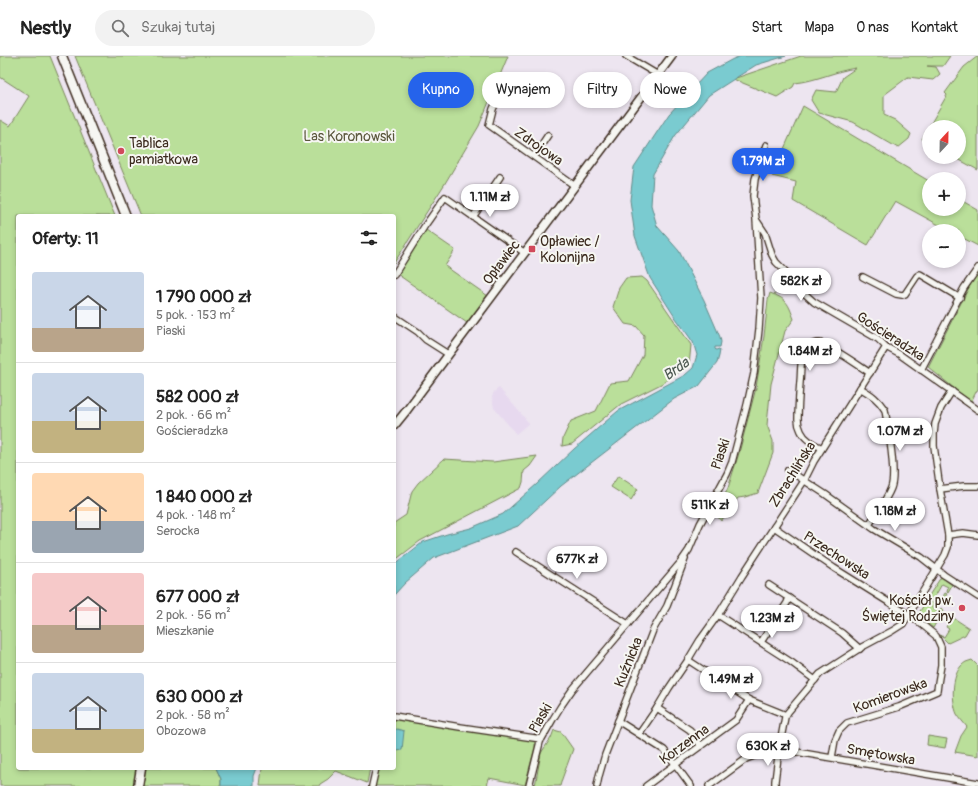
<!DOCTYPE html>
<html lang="pl">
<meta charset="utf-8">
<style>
:root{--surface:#fff;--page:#f2f2f2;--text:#222;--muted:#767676;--line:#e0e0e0;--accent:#2563eb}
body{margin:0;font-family:Pangolin,sans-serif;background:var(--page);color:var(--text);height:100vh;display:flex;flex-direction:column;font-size:15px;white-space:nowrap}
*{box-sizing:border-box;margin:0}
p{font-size:13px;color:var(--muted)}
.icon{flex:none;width:22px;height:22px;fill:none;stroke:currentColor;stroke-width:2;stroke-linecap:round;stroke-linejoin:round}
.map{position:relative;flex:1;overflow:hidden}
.side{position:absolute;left:16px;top:158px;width:380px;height:556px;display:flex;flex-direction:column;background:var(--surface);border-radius:4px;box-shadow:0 2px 6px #0003}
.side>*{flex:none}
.guide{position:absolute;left:408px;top:16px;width:380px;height:36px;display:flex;gap:8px}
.needle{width:26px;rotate:22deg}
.buttons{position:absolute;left:922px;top:64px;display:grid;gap:8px}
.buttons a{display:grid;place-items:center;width:44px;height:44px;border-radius:50%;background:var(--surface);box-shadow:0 2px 6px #0003;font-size:20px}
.price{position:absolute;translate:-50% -34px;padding:0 9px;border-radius:14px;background:#fff;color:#222;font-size:13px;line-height:26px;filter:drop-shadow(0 1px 2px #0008)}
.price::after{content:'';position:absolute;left:50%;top:24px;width:12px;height:9px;margin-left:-6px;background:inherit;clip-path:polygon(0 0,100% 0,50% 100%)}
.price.active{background:var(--accent);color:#fff}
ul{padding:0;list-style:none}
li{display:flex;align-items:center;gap:12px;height:100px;padding:0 16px}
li+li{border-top:1px solid var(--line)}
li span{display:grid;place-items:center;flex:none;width:112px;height:80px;border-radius:4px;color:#555}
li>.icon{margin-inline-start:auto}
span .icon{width:48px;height:48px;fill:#fffc;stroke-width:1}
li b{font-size:17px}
h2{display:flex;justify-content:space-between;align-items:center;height:48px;padding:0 16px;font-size:17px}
.chip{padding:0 14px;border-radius:18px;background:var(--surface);box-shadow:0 2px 6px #0003;font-size:14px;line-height:36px}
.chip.active{background:var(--accent);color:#fff}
header{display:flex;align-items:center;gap:24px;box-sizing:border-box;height:56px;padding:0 20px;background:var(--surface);border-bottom:1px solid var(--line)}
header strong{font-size:19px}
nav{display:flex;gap:22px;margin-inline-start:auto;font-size:14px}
.search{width:280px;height:36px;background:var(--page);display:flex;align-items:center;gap:10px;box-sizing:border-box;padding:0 14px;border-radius:22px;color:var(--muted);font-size:15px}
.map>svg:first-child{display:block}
.built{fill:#e7d9ef}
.green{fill:#badf9a;stroke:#7a845c}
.water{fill:#7acbd0;stroke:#618b89}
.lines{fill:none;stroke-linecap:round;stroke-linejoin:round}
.minor-casing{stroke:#3b2a1e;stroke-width:8}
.tertiary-casing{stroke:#3b2a1e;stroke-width:10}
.secondary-casing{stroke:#3b2a1e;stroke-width:11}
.minor{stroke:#f6f6f2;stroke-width:5.5}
.tertiary{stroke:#f6f6f2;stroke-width:7}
.secondary{stroke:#f6f6f2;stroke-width:8}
.poi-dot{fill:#d1495b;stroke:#f6f6f2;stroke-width:1.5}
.labels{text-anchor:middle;stroke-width:4;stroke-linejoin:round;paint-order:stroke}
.park-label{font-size:14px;fill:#5b573d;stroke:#f6f6f2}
.poi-label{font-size:14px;fill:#3b2a1e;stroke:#f6f6f2;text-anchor:start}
.street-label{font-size:14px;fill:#3b2a1e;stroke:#f6f6f2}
.water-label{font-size:15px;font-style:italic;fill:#4e5a53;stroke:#f6f6f2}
</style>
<header>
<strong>Nestly</strong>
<div class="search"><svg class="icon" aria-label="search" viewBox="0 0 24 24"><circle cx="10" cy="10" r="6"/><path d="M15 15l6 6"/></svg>Szukaj tutaj</div>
<nav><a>Start</a><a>Mapa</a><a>O nas</a><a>Kontakt</a></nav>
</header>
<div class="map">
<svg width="978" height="730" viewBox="0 0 978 730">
<rect width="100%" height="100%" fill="#ede5f0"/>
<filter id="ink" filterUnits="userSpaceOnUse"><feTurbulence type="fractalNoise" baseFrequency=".025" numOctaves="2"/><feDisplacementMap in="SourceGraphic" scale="8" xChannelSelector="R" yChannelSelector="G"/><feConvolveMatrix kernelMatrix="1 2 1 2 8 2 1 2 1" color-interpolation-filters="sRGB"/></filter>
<g filter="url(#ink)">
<polygon class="built" points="499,332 529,367 516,378 494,352 492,341 494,336"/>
<g class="green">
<polygon points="0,0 50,0 115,160 18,160 18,712 137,712 134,730 0,730 0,64 10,70 29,40 0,21"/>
<polygon points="75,0 508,0 479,70 444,129 394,207 394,160 141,160"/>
<path d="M801 0H950L943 10H927L936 11 940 18 933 24 908 21 884 39V59L895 64 911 78 909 83 898 92 853 66 819 57 811 44 816 34 836 36 843 21 856 12C835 15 816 25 795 27L793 31 777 41 733 23Z"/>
<polygon points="978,0 978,114 954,101 959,101 959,71 929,71 929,87 922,83 947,39 945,37 964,11"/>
<polygon points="803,50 929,125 929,153 959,153 959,143 978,154 978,190 959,180 959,175 950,175 895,145 868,189 793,145 796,126 772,120"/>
<polygon points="426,174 455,194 445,210 488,240 467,267 397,218"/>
<polygon points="978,214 978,334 977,334 971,346 928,311"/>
<polygon points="642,221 647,225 691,289 689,310 661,328 621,348 572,388 562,390 563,382 571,365 596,355 610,327 629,325 643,299 644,279 636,270 625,268 613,251 619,232 626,222"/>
<path d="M770 237C787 243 788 247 794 263L785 275 771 328 767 369 773 385V397L758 437 745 441 738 442 721 465 716 458 728 432 739 397 756 332 764 280 768 244Z"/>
<polygon points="537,400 530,410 524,415 523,426 521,432 420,485 394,505 394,467 406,459 412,435 418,427 444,403 493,406"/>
<polygon points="618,420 638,433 631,444 611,431"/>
<polygon points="941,521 952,529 948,536 947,535 948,531 942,528 934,542 940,546 945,537 947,538 941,547 935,543 933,545 929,543 928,541"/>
<polygon points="927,544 934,548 932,552 938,556 941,552 944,554 943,556 950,560 948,563 941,558 933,572 928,568 931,562 928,561 925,566 917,560"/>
<polygon points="952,561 969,572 965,579 948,587 940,579 944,581 949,573 946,571"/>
<path d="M972 604 978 610V700L955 696 961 680 967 671C964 667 960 663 957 658 951 645 951 614 966 606 968 605 970 605 972 604Z"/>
<polygon points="394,663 535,685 535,691 525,729 489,722 487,730 374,730 378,712 394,712"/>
<polygon points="554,674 561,676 573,693 562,723 560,730 535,730 541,697 551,682"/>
<polygon points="928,680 947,683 945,692 927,689"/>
<polygon points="145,712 216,712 221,723 221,730 141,730"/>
<polygon points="262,712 370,712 367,727 336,715 328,723 320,728 319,730 260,730"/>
</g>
<g class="water">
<polygon points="741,0 786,0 756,9 709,39 675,80 653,118 651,149 657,170 679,195 704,244 720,281 721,286 720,291 715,291 715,293 716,294 719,293 720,294 719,300 717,307 699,330 674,343 561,430 518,470 434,502 405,527 394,539 394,509 423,486 447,478 471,472 503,458 537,428 574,393 618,355 685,319 693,312 697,299 693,286 673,258 650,222 635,180 630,144 634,111 669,58 707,17 733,3"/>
<polygon points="397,673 404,675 402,694 396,695 394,694 394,674"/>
<polygon points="216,712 257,712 254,720 254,730 221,730 221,723"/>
</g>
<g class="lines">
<defs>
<g id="minor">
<polyline points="626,0 658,19"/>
<polyline points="506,26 493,53 489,69 575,130"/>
<polyline points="534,100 548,79"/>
<polyline points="473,161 500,121"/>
<polyline points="757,165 765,177 772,199 776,206 795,225 804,237 814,246 878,283 886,291 899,298 978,354"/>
<polyline points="394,219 424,171 445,141 525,197"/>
<polyline points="863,221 896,238 902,239 905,238 917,220 920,218 960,242"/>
<polyline points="394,260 418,276 426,284 448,298"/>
<polyline points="921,314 964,232 978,212"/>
<path d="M860 332C872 339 878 343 885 354 888 372 897 417 891 432 886 445 876 457 869 469"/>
<path d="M822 392C814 388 805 384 801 375 799 371 798 368 798 363 798 351 799 339 800 326 801 318 800 307 803 299 806 292 812 286 820 287 828 288 861 311 870 317"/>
<polyline points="788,414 825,438 874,473 921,501 944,519 978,541"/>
<polyline points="940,433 964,430 978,430"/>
<polyline points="774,471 834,512 914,562 936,580 941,591 941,609 938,627 937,635 899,651 847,667 839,675 835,684 832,701"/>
<polyline points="948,479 963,477 978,479"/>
<polyline points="516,496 628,568"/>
<polyline points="769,529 842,577 860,593"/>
<polyline points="718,559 791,606 815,624"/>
<polyline points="761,586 787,547 789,542"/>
<polyline points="688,604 749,644 786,659"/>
<polyline points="657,652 690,674 701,690"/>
<polyline points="394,660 460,671 541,683"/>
<polyline points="618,665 664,694 672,704 691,730"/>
<polyline points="639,678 657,652 669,632 688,604 700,584 718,559 742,520 804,425 814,405 886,291"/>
<polyline points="372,730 376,712"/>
<polyline points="529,730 540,686 553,663 561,650 572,634 680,507 689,494 700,468 727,418 732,406 747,349 754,317 759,273 761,242 756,163 753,140 755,123 766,89"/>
<polyline points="597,730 599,720 605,699 633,626 653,574 667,550 685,503"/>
<polyline points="646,730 736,664 749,644"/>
<polyline points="709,730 746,703 772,693 779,693 978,727"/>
<polyline points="775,730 775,725 779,693 785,661 788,656 820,618 862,591 892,575 903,568 945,499 948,491 948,479 940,433 934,390 934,378 935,368 941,352 952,335"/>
</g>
<polyline id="tertiary" points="394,370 407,354 672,0"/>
<g id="secondary">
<polyline points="62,0 126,160"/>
<polyline points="138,730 141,712"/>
</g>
</defs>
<use href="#minor" class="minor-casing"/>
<use href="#tertiary" class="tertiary-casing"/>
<use href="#secondary" class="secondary-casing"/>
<use href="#minor" class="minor"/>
<use href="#tertiary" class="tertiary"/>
<use href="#secondary" class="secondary"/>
</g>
</g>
<g class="poi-dot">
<circle cx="121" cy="95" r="4"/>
<rect x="528" y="189" width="8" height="8" rx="2"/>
<circle cx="962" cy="552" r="4"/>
</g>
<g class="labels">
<g class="park-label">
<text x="349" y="85">Las Koronowski</text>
</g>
<g class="poi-label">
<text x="129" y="92">Tablica<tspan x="129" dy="16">pamiatkowa</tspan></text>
<text x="540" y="190">Opławiec /<tspan x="540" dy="16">Kolonijna</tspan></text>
<text x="954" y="549" text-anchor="end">Kościół pw.<tspan x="954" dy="16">Świętej Rodziny</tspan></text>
</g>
<g class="street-label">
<text transform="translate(539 90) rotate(35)" y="5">Zdrojowa</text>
<text transform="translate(501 206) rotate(-53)" y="5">Opławiec</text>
<text transform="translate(891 280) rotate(33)" y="5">Gościeradzka</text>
<text transform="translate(720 398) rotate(-71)" y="5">Piaski</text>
<text transform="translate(792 418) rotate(-58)" y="5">Zbrachlińska</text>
<text transform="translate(837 499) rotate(33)" y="5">Przechowska</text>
<text transform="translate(628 606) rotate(-68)" y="5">Kuźnicka</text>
<text transform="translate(890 639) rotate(-20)" y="5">Komierowska</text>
<text transform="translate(540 662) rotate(-60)" y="5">Piaski</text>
<text transform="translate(684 688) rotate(-36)" y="5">Korzenna</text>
<text transform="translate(881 698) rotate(10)" y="5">Smętowska</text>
</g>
<g class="water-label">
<text transform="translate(676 313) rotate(-35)" y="5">Brda</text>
</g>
</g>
</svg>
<div class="buttons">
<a><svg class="needle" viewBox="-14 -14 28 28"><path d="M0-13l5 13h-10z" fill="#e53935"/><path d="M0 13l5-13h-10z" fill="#767676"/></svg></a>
<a>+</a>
<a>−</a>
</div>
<b class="price active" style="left:763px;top:126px">1.79M zł</b>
<b class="price" style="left:490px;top:162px">1.11M zł</b>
<b class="price" style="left:801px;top:246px">582K zł</b>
<b class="price" style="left:810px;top:316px">1.84M zł</b>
<b class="price" style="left:900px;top:396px">1.07M zł</b>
<b class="price" style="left:710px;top:470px">511K zł</b>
<b class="price" style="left:895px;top:476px">1.18M zł</b>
<b class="price" style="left:577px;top:524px">677K zł</b>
<b class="price" style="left:772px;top:583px">1.23M zł</b>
<b class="price" style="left:731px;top:644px">1.49M zł</b>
<b class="price" style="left:768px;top:711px">630K zł</b>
<div class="guide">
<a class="chip active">Kupno</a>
<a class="chip">Wynajem</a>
<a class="chip">Filtry</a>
<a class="chip">Nowe</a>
</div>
<section class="side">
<h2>Oferty: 11<svg class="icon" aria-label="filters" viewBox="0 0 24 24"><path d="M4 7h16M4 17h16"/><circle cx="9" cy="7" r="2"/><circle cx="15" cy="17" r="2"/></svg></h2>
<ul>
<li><span style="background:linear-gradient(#c9d6e8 70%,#b9a48a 0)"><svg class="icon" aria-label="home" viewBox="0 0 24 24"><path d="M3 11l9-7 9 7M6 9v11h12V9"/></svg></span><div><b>1 790 000 zł</b><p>5 pok. · 153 m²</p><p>Piaski</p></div></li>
<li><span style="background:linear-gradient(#c9d6e8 60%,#c2b280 0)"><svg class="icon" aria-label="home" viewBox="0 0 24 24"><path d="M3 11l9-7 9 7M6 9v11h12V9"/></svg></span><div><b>582 000 zł</b><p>2 pok. · 66 m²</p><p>Gościeradzka</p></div></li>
<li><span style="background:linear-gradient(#ffd9b3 60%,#9aa5b1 0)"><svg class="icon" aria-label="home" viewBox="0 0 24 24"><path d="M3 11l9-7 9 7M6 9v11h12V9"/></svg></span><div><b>1 840 000 zł</b><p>4 pok. · 148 m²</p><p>Serocka</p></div></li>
<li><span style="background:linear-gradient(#f6c9c9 65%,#b9a48a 0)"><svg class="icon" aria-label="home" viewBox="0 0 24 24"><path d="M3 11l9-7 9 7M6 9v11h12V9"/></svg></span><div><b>677 000 zł</b><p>2 pok. · 56 m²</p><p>Mieszkanie</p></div></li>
<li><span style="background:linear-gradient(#c9d6e8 70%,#c2b280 0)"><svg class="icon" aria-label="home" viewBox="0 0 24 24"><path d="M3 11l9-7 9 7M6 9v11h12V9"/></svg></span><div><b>630 000 zł</b><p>2 pok. · 58 m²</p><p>Obozowa</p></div></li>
</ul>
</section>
</div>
